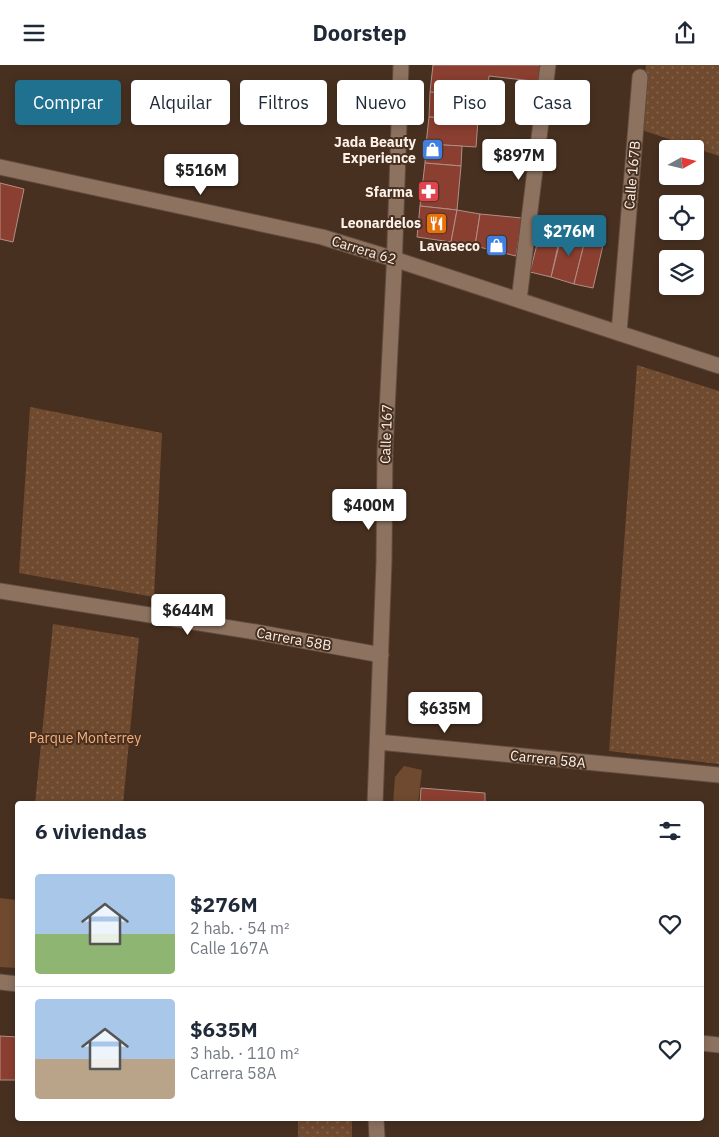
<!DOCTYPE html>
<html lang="es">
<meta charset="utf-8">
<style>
:root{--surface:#fff;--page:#f6f6f7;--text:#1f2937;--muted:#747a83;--line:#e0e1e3;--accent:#207190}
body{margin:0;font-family:"IBM Plex Sans",sans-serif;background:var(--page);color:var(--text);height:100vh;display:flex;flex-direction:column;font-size:19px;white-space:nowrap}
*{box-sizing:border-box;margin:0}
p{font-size:16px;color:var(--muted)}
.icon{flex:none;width:28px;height:28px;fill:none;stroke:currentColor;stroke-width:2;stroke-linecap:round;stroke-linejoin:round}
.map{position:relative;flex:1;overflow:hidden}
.sheet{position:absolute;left:15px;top:736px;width:689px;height:320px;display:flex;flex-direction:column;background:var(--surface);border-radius:5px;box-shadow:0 2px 8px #0003}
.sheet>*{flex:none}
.banner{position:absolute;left:15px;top:15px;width:690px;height:45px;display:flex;gap:10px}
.needle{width:32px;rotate:82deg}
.tools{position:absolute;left:659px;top:75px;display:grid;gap:10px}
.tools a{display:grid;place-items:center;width:45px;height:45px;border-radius:5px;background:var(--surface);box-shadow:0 2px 8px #0003;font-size:25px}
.price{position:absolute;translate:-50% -42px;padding:0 11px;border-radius:5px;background:#fff;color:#222;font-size:16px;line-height:32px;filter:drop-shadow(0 1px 2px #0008)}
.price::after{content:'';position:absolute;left:50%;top:30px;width:15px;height:11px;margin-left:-8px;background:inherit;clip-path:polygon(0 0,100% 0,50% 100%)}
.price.on{background:var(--accent);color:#fff}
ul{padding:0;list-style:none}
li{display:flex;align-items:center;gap:15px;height:125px;padding:0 20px}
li+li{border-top:1px solid var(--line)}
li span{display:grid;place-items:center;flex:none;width:140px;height:100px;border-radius:5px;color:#555}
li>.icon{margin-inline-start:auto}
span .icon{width:60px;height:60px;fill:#fffc;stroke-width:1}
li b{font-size:21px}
h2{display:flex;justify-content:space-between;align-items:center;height:60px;padding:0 20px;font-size:21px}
.tag{padding:0 18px;border-radius:5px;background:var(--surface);box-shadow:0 2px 8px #0003;font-size:18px;line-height:45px}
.tag.on{background:var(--accent);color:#fff}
header{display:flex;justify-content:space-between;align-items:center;height:65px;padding:0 20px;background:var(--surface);font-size:22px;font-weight:700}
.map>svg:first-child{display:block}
.green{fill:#6f4a2f}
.park{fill:url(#park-dots)}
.building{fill:#8a3f30;stroke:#b18f87}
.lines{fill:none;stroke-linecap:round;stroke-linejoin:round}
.minor-casing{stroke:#5f4c3e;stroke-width:17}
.minor{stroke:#8d7260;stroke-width:15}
.labels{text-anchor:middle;stroke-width:4;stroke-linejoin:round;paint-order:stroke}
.poi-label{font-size:14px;font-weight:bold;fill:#fdf1e9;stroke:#473020;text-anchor:end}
.street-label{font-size:14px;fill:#fdf1e9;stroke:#473020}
.park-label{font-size:14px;fill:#f9b07b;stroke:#473020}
</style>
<header><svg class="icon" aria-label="menu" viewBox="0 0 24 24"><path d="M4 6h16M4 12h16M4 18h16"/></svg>Doorstep<svg class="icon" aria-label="share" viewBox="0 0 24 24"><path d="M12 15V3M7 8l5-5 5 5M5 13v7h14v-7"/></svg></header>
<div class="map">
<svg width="719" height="1072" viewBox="0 0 719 1072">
<defs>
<pattern id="park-dots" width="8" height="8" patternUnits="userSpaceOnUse" patternTransform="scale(1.25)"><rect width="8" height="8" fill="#6f4a2f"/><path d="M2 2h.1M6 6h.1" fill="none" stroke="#84654d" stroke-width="1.8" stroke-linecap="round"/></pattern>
</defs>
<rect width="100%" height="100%" fill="#473020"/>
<g class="green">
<polygon points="404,701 422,705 418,739 393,739 395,712"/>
<polygon points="0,833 17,835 17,903 0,902"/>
</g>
<g class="park">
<polygon points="646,0 719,0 719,91 639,64"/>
<polygon points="637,300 719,326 719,699 609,686"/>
<polygon points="30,342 162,368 154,532 19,508"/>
<polygon points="53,559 139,573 123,739 35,739"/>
<rect x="298" y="1054" width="54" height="18"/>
</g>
<g class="building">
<polygon points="433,0 543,0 541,17 489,11 487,32 430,27"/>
<polygon points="430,27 487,32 485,56 429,52"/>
<polygon points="429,52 478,55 476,82 426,79"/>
<polygon points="426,79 462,81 461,101 425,98"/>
<polygon points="425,98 461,101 457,145 420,141"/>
<polygon points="0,118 24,124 13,177 0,174"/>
<polygon points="420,141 457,145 451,177 417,172"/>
<polygon points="457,145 480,149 475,181 451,177"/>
<polygon points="480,149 522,153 516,191 475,181"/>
<polygon points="563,165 586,171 574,219 551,212"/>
<polygon points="540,167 560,172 551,212 530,207"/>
<polygon points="586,171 604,176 593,223 574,219"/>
<polygon points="421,723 485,728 485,739 420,739"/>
<polygon points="0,971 18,972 18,1015 0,1015"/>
</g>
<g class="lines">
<defs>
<g id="minor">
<polyline points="0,102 322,172 394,194 719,301"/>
<polyline points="519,235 548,0"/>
<polyline points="619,268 640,12"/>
<polyline points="0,526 256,567 381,590"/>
<polyline points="378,677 719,710"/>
<polyline points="375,739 384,497 385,386 394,206 401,0"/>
<polyline points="0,917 18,919"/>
<polyline points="701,978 719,980"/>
<polyline points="376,1054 377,1072"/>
</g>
</defs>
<use href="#minor" class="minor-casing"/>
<use href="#minor" class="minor"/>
</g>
<defs>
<symbol id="shop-square" viewBox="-11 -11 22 22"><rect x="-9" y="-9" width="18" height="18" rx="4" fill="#3f7fe0" stroke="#473020"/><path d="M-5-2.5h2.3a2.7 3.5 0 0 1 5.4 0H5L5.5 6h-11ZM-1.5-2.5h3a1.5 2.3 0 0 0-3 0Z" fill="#fff"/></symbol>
<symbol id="pharmacy-square" viewBox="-11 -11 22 22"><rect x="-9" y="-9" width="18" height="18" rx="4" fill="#e0444e" stroke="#473020"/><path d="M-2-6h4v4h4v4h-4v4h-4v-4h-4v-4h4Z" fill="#fff"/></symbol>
<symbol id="restaurant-square" viewBox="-11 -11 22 22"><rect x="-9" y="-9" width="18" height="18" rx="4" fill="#e8710a" stroke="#473020"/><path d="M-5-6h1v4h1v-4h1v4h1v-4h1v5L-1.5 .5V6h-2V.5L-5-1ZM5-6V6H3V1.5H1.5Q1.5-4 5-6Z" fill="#fff"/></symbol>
</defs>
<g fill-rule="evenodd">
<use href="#shop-square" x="420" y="72" width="25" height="25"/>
<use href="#pharmacy-square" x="416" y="114" width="25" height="25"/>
<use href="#restaurant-square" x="424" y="146" width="25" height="25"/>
<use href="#shop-square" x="484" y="168" width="25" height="25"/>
</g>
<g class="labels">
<g class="poi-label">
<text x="416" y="82">Jada Beauty<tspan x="416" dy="16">Experience</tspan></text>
<text x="413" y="132">Sfarma</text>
<text x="421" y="163">Leonardelos</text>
<text x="480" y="186">Lavaseco</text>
</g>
<g class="street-label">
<text transform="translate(632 110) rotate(-85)" y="5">Calle 167B</text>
<text transform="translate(364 185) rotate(17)" y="5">Carrera 62</text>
<text transform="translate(386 369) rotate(-88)" y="5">Calle 167</text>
<text transform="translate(294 574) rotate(10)" y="5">Carrera 58B</text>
<text transform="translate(548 694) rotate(6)" y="5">Carrera 58A</text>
</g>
<g class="park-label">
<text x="85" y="678">Parque Monterrey</text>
</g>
</g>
</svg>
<div class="tools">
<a><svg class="needle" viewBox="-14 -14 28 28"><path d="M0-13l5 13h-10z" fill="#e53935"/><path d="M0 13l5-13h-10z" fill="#747a83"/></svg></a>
<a><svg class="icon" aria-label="locate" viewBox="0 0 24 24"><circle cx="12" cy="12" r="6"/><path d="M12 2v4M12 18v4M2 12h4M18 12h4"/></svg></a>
<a><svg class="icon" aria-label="layers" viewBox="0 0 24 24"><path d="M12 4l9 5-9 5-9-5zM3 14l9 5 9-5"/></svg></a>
</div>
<b class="price" style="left:519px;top:116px">$897M</b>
<b class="price" style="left:201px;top:131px">$516M</b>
<b class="price on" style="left:569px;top:192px">$276M</b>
<b class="price" style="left:369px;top:466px">$400M</b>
<b class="price" style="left:188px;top:571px">$644M</b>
<b class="price" style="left:445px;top:669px">$635M</b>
<div class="banner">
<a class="tag on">Comprar</a>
<a class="tag">Alquilar</a>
<a class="tag">Filtros</a>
<a class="tag">Nuevo</a>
<a class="tag">Piso</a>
<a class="tag">Casa</a>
</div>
<section class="sheet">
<h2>6 viviendas<svg class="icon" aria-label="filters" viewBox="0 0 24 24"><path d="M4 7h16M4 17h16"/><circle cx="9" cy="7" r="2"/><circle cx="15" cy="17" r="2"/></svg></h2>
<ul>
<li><span style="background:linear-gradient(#a9c7e8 60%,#8fb573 0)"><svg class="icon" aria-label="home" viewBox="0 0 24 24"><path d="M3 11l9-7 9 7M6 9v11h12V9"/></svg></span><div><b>$276M</b><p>2 hab. · 54 m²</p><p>Calle 167A</p></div><svg class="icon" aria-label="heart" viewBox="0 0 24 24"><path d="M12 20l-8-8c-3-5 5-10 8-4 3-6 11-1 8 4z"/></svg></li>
<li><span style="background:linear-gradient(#a9c7e8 60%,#b9a48a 0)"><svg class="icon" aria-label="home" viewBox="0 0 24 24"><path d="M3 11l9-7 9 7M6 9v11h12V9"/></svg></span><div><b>$635M</b><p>3 hab. · 110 m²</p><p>Carrera 58A</p></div><svg class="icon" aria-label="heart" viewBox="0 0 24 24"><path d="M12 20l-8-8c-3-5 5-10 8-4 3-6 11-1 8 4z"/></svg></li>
</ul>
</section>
</div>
